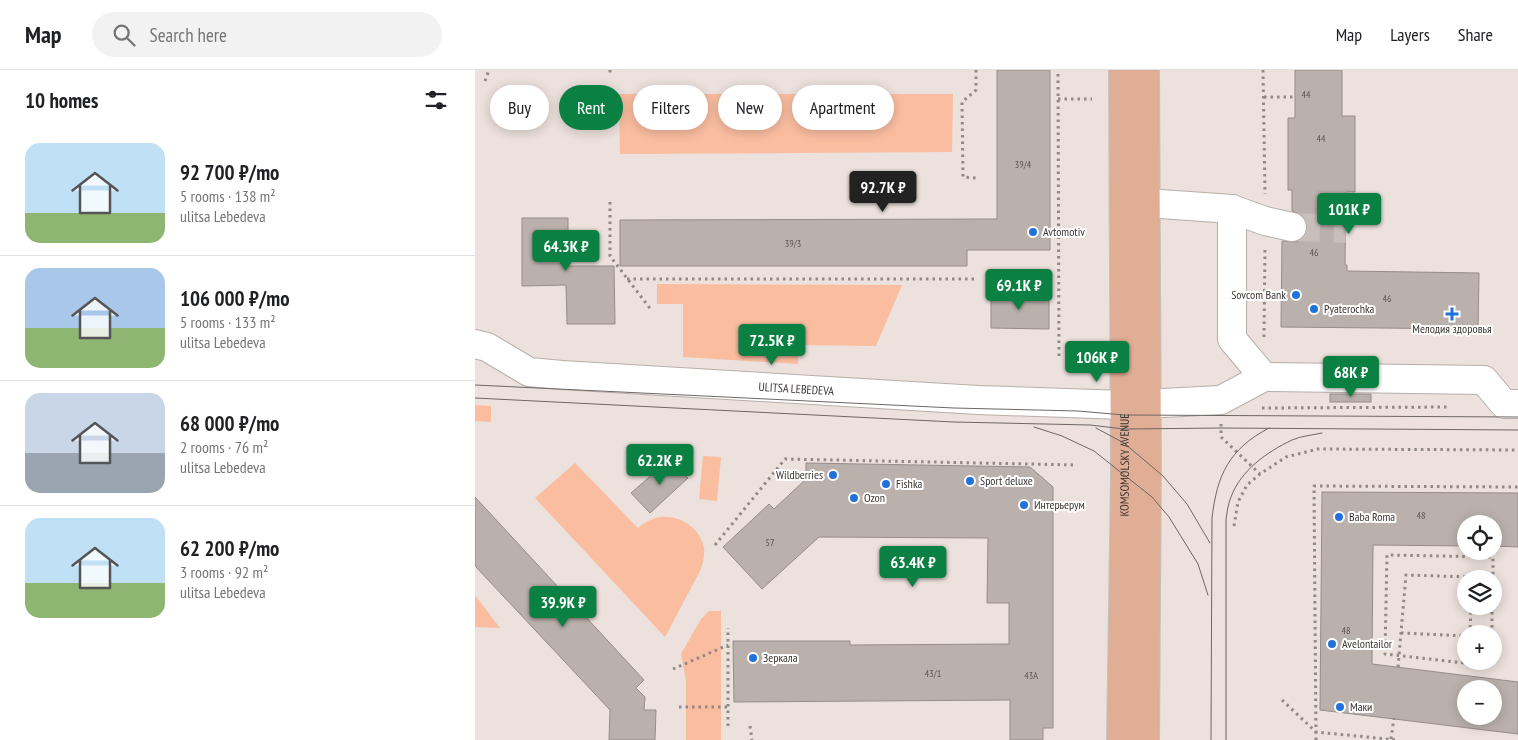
<!DOCTYPE html>
<meta charset="utf-8">
<style>
:root{--surface:#fff;--page:#f2f2f2;--text:#202124;--muted:#757577;--line:#e0e0e0;--accent:#0b8043}
body{margin:0;font-family:"PT Sans Narrow",sans-serif;background:var(--page);color:var(--text);height:100vh;display:flex;flex-direction:column;font-size:19px;white-space:nowrap}
*{box-sizing:border-box;margin:0}
p{font-size:16px;color:var(--muted)}
.icon{flex:none;width:28px;height:28px;fill:none;stroke:currentColor;stroke-width:2;stroke-linecap:round;stroke-linejoin:round}
.map{position:relative;flex:1;overflow:hidden}
.side{display:flex;flex-direction:column;background:var(--surface);width:475px}
.side>*{flex:none}
.banner{position:absolute;left:15px;top:15px;width:475px;height:45px;display:flex;gap:10px}
.buttons{position:absolute;left:982px;top:445px;display:grid;gap:10px}
.buttons a{display:grid;place-items:center;width:45px;height:45px;border-radius:50%;background:var(--surface);box-shadow:0 2px 12px #0003;font-size:25px}
.price{position:absolute;translate:-50% -42px;padding:0 11px;border-radius:5px;background:var(--accent);color:#fff;font-size:16px;line-height:32px;filter:drop-shadow(0 1px 2px #0008)}
.price::after{content:'';position:absolute;left:50%;top:30px;width:15px;height:11px;margin-left:-8px;background:inherit;clip-path:polygon(0 0,100% 0,50% 100%)}
.price.on{background:#222;color:#fff}
ul{padding:0;list-style:none}
li{display:flex;align-items:center;gap:15px;height:125px;padding:0 25px}
li+li{border-top:1px solid var(--line)}
li span{display:grid;place-items:center;flex:none;width:140px;height:100px;border-radius:15px;color:#555}
li>.icon{margin-inline-start:auto}
span .icon{width:60px;height:60px;fill:#fffc;stroke-width:1}
li b{font-size:21px}
h2{display:flex;justify-content:space-between;align-items:center;height:60px;padding:0 25px;font-size:21px}
.tag{padding:0 18px;border-radius:22px;background:var(--surface);box-shadow:0 2px 12px #0003;font-size:18px;line-height:45px}
.tag.on{background:var(--accent);color:#fff}
header{display:flex;align-items:center;gap:30px;box-sizing:border-box;height:70px;padding:0 25px;background:var(--surface);border-bottom:1px solid var(--line)}
header strong{font-size:24px}
nav{display:flex;gap:28px;margin-inline-start:auto;font-size:18px}
.search{width:350px;height:45px;background:var(--page);display:flex;align-items:center;gap:12px;box-sizing:border-box;padding:0 18px;border-radius:28px;color:var(--muted);font-size:19px}
main{display:flex;flex:1;min-height:0}
.map>svg:first-child{display:block}
.green{fill:#fabda0}
.building{fill:#bbb1ac;stroke:#968c88;fill-rule:evenodd}
.lines{fill:none;stroke-linecap:round;stroke-linejoin:round}
.minor-tunnel{stroke:#c8bfba;stroke-width:28;stroke-dasharray:28 14;stroke-linecap:butt}
.minor-casing{stroke:#b8aea9;stroke-width:30}
.major-casing{stroke:#c4c3c2;stroke-width:30}
.path{stroke:#908985;stroke-width:3;stroke-dasharray:2.5 4;stroke-linecap:butt}
.minor{stroke:#fff;stroke-width:28}
.major{stroke:#e0ae94;stroke-width:28}
.tram{stroke:#6d6765;stroke-width:1}
.poi-dot{fill:#2071dc;stroke:#fff;stroke-width:2}
.labels{text-anchor:middle;stroke-width:4;stroke-linejoin:round;paint-order:stroke}
.number-label{font-size:10px;fill:#5a5552}
.poi-label{font-size:12px;fill:#3a3634;stroke:#fff;text-anchor:start}
.street-label{font-size:12px;fill:#3a3634;stroke:#fff}
</style>
<header>
<strong>Map</strong>
<div class="search"><svg class="icon" aria-label="search" viewBox="0 0 24 24"><circle cx="10" cy="10" r="6"/><path d="M15 15l6 6"/></svg>Search here</div>
<nav><a>Map</a><a>Layers</a><a>Share</a></nav>
</header>
<main>
<section class="side">
<h2>10 homes<svg class="icon" aria-label="filters" viewBox="0 0 24 24"><path d="M4 7h16M4 17h16"/><circle cx="9" cy="7" r="2"/><circle cx="15" cy="17" r="2"/></svg></h2>
<ul>
<li><span style="background:linear-gradient(#bfe0f5 70%,#8fb573 0)"><svg class="icon" aria-label="home" viewBox="0 0 24 24"><path d="M3 11l9-7 9 7M6 9v11h12V9"/></svg></span><div><b>92 700 ₽/mo</b><p>5 rooms · 138 m²</p><p>ulitsa Lebedeva</p></div></li>
<li><span style="background:linear-gradient(#a9c7e8 60%,#8fb573 0)"><svg class="icon" aria-label="home" viewBox="0 0 24 24"><path d="M3 11l9-7 9 7M6 9v11h12V9"/></svg></span><div><b>106 000 ₽/mo</b><p>5 rooms · 133 m²</p><p>ulitsa Lebedeva</p></div></li>
<li><span style="background:linear-gradient(#c9d6e8 60%,#9aa5b1 0)"><svg class="icon" aria-label="home" viewBox="0 0 24 24"><path d="M3 11l9-7 9 7M6 9v11h12V9"/></svg></span><div><b>68 000 ₽/mo</b><p>2 rooms · 76 m²</p><p>ulitsa Lebedeva</p></div></li>
<li><span style="background:linear-gradient(#bfe0f5 65%,#8fb573 0)"><svg class="icon" aria-label="home" viewBox="0 0 24 24"><path d="M3 11l9-7 9 7M6 9v11h12V9"/></svg></span><div><b>62 200 ₽/mo</b><p>3 rooms · 92 m²</p><p>ulitsa Lebedeva</p></div></li>
</ul>
</section>
<div class="map">
<svg width="1043" height="670" viewBox="0 0 1043 670">
<rect width="100%" height="100%" fill="#ece1dc"/>
<g class="green">
<polygon points="144,24 478,24 477,82 145,84"/>
<polygon points="182,214 427,215 401,276 324,275 323,294 208,287 208,234 182,234"/>
<polygon points="0,335 16,336 16,352 0,351"/>
<polygon points="228,386 246,387 242,431 224,429"/>
<path d="M100 393 163 458C166 456 169 453 173 451 194 439 225 453 229 478 230 486 228 493 225 501L190 567 60 428Z"/>
<polygon points="0,525 25,558 0,557"/>
<polygon points="234,541 246,541 246,670 211,670 211,611 206,584 226,549"/>
</g>
<g class="building">
<polygon points="522,0 575,0 575,180 492,180 492,196 145,196 145,150 522,149"/>
<polygon points="820,0 867,0 867,46 880,46 880,122 871,122 870,195 872,195 872,201 1004,203 1003,259 806,257 807,171 822,172 829,167 832,160 832,152 828,146 817,141 817,120 813,120 813,48 820,48"/>
<polygon points="47,148 93,148 93,196 139,196 140,254 92,254 91,215 47,216"/>
<polygon points="516,220 541,221 541,225 574,226 574,259 516,258"/>
<rect x="855" y="324" width="41" height="8"/>
<polygon points="195,389 213,408 175,443 156,423"/>
<polygon points="331,393 555,397 578,417 578,658 568,658 568,670 535,670 535,630 259,632 258,571 375,571 375,575 534,574 534,533 512,533 513,468 344,467 287,519 248,477 294,434 299,439 331,409"/>
<path d="M847 422 1043 423V477L1019 476V454H991V476L898 475 897 594 1043 612V664L845 640ZM991 619H1019V646H991Z"/>
<polygon points="0,427 169,610 161,618 170,627 169,640 181,640 180,670 134,670 135,640 0,496"/>
</g>
<g class="lines">
<polyline class="minor-tunnel" points="817,157 871,159"/>
<defs>
<g id="minor">
<polyline points="671,133 757,139 790,151 817,157"/>
<polyline points="757,139 757,269 789,307"/>
<path id="s1" d="M0 274 12 277 54 302 87 305 503 330 649 335 746 330 789 307 1009 310 1029 334H1043"/>
</g>
<g id="major">
<path id="s2" d="M646 670 650 406 648 0"/>
<polyline points="670,670 672,392 670,0"/>
</g>
</defs>
<use href="#minor" class="minor-casing"/>
<use href="#major" class="major-casing"/>
<g class="path">
<polyline points="135,0 135,6"/>
<polyline points="501,0 501,20 487,32 488,107 501,108"/>
<polyline points="788,0 790,124"/>
<polyline points="583,4 584,289"/>
<polyline points="10,11 14,0"/>
<polyline points="789,27 820,27"/>
<polyline points="583,29 617,29"/>
<polyline points="135,132 135,186 177,241"/>
<polyline points="152,209 502,209"/>
<polyline points="789,267 790,176"/>
<polyline points="787,338 974,337"/>
<polyline points="746,354 746,367 785,404"/>
<polyline points="759,456 763,432 772,415 785,404 811,387 843,379 1043,380"/>
<polyline points="240,475 310,389 602,395"/>
<polyline points="926,563 991,566"/>
<polyline points="995,564 996,536"/>
<polyline points="1017,564 1017,536"/>
<polyline points="1016,591 1016,596 910,584 912,485 1018,487 1018,509"/>
<polyline points="923,597 931,505 997,507 997,509"/>
<polyline points="198,599 253,575"/>
<polyline points="807,630 841,662 922,670"/>
<polyline points="204,637 253,637"/>
<polyline points="253,656 253,558"/>
<polyline points="275,656 277,670"/>
<polyline points="916,669 919,648"/>
<polyline points="841,670 839,416 1043,417"/>
</g>
<use href="#minor" class="minor"/>
<use href="#major" class="major"/>
<g class="tram">
<polyline points="0,315 479,338 603,341 649,345 1043,347"/>
<polyline points="0,328 479,352 615,355 649,359 746,358 1043,360"/>
<polyline points="559,357 587,366 619,381 677,427 694,447 723,494 733,525"/>
<polyline points="621,358 649,373 688,406 712,434 735,473"/>
<path d="M736 670 737 448C742 405 754 379 794 358"/>
<path d="M751 670V450C752 442 753 434 756 427 766 400 792 382 817 370 826 366 838 365 847 363"/>
</g>
</g>
<g class="poi-dot">
<circle cx="558" cy="162" r="5"/>
<circle cx="821" cy="225" r="5"/>
<circle cx="839" cy="239" r="5"/>
<path d="M974.5 236.5h5v5h5v5h-5v5h-5v-5h-5v-5h5z"/>
<circle cx="358" cy="405" r="5"/>
<circle cx="495" cy="411" r="5"/>
<circle cx="411" cy="414" r="5"/>
<circle cx="379" cy="428" r="5"/>
<circle cx="549" cy="435" r="5"/>
<circle cx="864" cy="447" r="5"/>
<circle cx="857" cy="574" r="5"/>
<circle cx="278" cy="588" r="5"/>
<circle cx="865" cy="637" r="5"/>
</g>
<g class="labels">
<g class="number-label">
<text x="831" y="28">44</text>
<text x="846" y="72">44</text>
<text x="548" y="98">39/4</text>
<text x="318" y="177">39/3</text>
<text x="839" y="186">46</text>
<text x="912" y="232">46</text>
<text x="946" y="449">48</text>
<text x="295" y="476">57</text>
<text x="871" y="564">48</text>
<text x="458" y="607">43/1</text>
<text x="556" y="609">43А</text>
</g>
<g class="poi-label">
<text x="568" y="166">Avtomotiv</text>
<text x="811" y="229" text-anchor="end">Sovcom Bank</text>
<text x="849" y="243">Pyaterochka</text>
<text x="977" y="263" text-anchor="middle">Мелодия здоровья</text>
<text x="348" y="409" text-anchor="end">Wildberries</text>
<text x="505" y="415">Sport deluxe</text>
<text x="421" y="418">Fishka</text>
<text x="389" y="432">Ozon</text>
<text x="559" y="439">Интерьерум</text>
<text x="874" y="451">Baba Roma</text>
<text x="867" y="578">Avelontailor</text>
<text x="288" y="592">Зеркала</text>
<text x="875" y="641">Маки</text>
</g>
<g class="street-label">
<text dy="4" stroke="none"><textPath href="#s1" startOffset="329">ULITSA LEBEDEVA</textPath></text>
<text dy="4" stroke="none"><textPath href="#s2" startOffset="275">KOMSOMOLSKY AVENUE</textPath></text>
</g>
</g>
</svg>
<div class="buttons">
<a><svg class="icon" aria-label="locate" viewBox="0 0 24 24"><circle cx="12" cy="12" r="6"/><path d="M12 2v4M12 18v4M2 12h4M18 12h4"/></svg></a>
<a><svg class="icon" aria-label="layers" viewBox="0 0 24 24"><path d="M12 4l9 5-9 5-9-5zM3 14l9 5 9-5"/></svg></a>
<a>+</a>
<a>−</a>
</div>
<b class="price on" style="left:408px;top:143px">92.7K ₽</b>
<b class="price" style="left:874px;top:165px">101K ₽</b>
<b class="price" style="left:91px;top:202px">64.3K ₽</b>
<b class="price" style="left:544px;top:241px">69.1K ₽</b>
<b class="price" style="left:297px;top:296px">72.5K ₽</b>
<b class="price" style="left:622px;top:313px">106K ₽</b>
<b class="price" style="left:876px;top:328px">68K ₽</b>
<b class="price" style="left:185px;top:416px">62.2K ₽</b>
<b class="price" style="left:438px;top:518px">63.4K ₽</b>
<b class="price" style="left:88px;top:558px">39.9K ₽</b>
<div class="banner">
<a class="tag">Buy</a>
<a class="tag on">Rent</a>
<a class="tag">Filters</a>
<a class="tag">New</a>
<a class="tag">Apartment</a>
</div>
</div>
</main>
